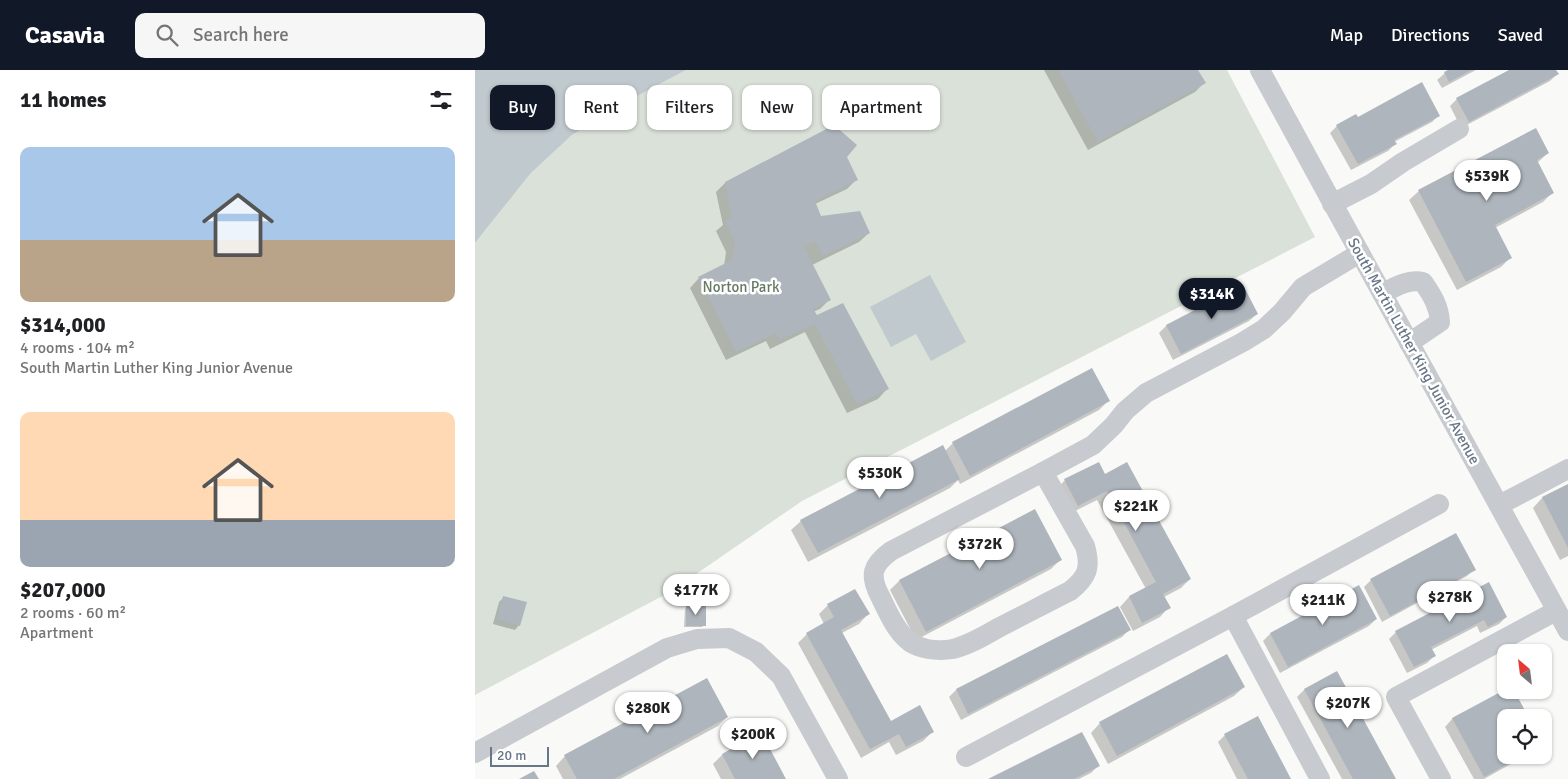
<!DOCTYPE html>
<meta charset="utf-8">
<style>
:root{--surface:#fff;--page:#f6f6f6;--text:#202124;--muted:#757577;--accent:#111827}
body{margin:0;font-family:Signika,sans-serif;background:var(--page);color:var(--text);height:100vh;display:flex;flex-direction:column;font-size:19px;white-space:nowrap}
*{box-sizing:border-box;margin:0}
p{font-size:16px;color:var(--muted)}
.icon{flex:none;width:28px;height:28px;fill:none;stroke:currentColor;stroke-width:2;stroke-linecap:round;stroke-linejoin:round}
.map{position:relative;flex:1;overflow:hidden}
.details{display:flex;flex-direction:column;background:var(--surface);width:475px}
.details>*{flex:none}
.banner{position:absolute;left:15px;top:15px;width:475px;height:45px;display:flex;gap:10px}
.needle{width:32px;rotate:332deg}
.fabs{position:absolute;left:1022px;top:574px;display:grid;gap:10px}
.fabs a{display:grid;place-items:center;width:55px;height:55px;border-radius:10px;background:var(--surface);box-shadow:0 1px 4px #0004;font-size:25px}
.scale{position:absolute;left:15px;bottom:12px;width:59px;box-sizing:border-box;padding-left:5px;border:2px solid #687788;border-top:0;font-size:14px;line-height:18px;white-space:nowrap;color:#687788;-webkit-text-stroke:4px #fff;paint-order:stroke}
.price{position:absolute;translate:-50% -42px;padding:0 11px;border-radius:18px;background:#fff;color:#222;font-size:16px;line-height:32px;filter:drop-shadow(0 1px 2px #0008)}
.price::after{content:'';position:absolute;left:50%;top:30px;width:15px;height:11px;margin-left:-8px;background:inherit;clip-path:polygon(0 0,100% 0,50% 100%)}
.price.active{background:var(--accent);color:#fff}
ul{padding:0;list-style:none}
li{display:grid;align-content:center;gap:10px;height:265px;padding:0 20px}
li span{display:grid;place-items:center;height:155px;border-radius:10px;color:#555}
li>.icon{margin-inline-start:auto}
span .icon{width:90px;height:90px;fill:#fffc;stroke-width:1}
li b{font-size:21px}
h2{display:flex;justify-content:space-between;align-items:center;height:60px;padding:0 20px;font-size:21px}
.pill{padding:0 18px;border-radius:10px;background:var(--surface);box-shadow:0 1px 4px #0004;font-size:18px;line-height:45px}
.pill.active{background:var(--accent);color:#fff}
header{display:flex;align-items:center;gap:30px;box-sizing:border-box;height:70px;padding:0 25px;background:var(--accent);color:#fff}
header strong{font-size:24px}
nav{display:flex;gap:28px;margin-inline-start:auto;font-size:18px}
.search{width:350px;height:45px;background:var(--page);display:flex;align-items:center;gap:12px;box-sizing:border-box;padding:0 18px;border-radius:10px;color:var(--muted);font-size:19px}
main{display:flex;flex:1;min-height:0}
.map>svg:first-child{display:block}
.green{fill:#dae1d8}
.water{fill:#c0c9ce}
.shadow{fill:#0003}
.building{fill:#aeb5bc}
.lines{fill:none;stroke-linecap:round;stroke-linejoin:round}
.minor{stroke:#c7cace;stroke-width:20}
.labels{text-anchor:middle;stroke-width:5;stroke-linejoin:round;paint-order:stroke}
.park-label{font-size:15px;fill:#667a63;stroke:#fff}
.street-label{font-size:15px;fill:#687788;stroke:#fff}
</style>
<header>
<strong>Casavia</strong>
<div class="search"><svg class="icon" aria-label="search" viewBox="0 0 24 24"><circle cx="10" cy="10" r="6"/><path d="M15 15l6 6"/></svg>Search here</div>
<nav><a>Map</a><a>Directions</a><a>Saved</a></nav>
</header>
<main>
<section class="details">
<h2>11 homes<svg class="icon" aria-label="filters" viewBox="0 0 24 24"><path d="M4 7h16M4 17h16"/><circle cx="9" cy="7" r="2"/><circle cx="15" cy="17" r="2"/></svg></h2>
<ul>
<li><span style="background:linear-gradient(#a9c7e8 60%,#b9a48a 0)"><svg class="icon" aria-label="home" viewBox="0 0 24 24"><path d="M3 11l9-7 9 7M6 9v11h12V9"/></svg></span><div><b>$314,000</b><p>4 rooms · 104 m²</p><p>South Martin Luther King Junior Avenue</p></div></li>
<li><span style="background:linear-gradient(#ffd9b3 70%,#9aa5b1 0)"><svg class="icon" aria-label="home" viewBox="0 0 24 24"><path d="M3 11l9-7 9 7M6 9v11h12V9"/></svg></span><div><b>$207,000</b><p>2 rooms · 60 m²</p><p>Apartment</p></div></li>
</ul>
</section>
<div class="map">
<svg width="1093" height="709" viewBox="0 0 1093 709">
<rect width="100%" height="100%" fill="#f9f9f7"/>
<polygon class="green" points="211,0 752,0 840,167 327,431 195,522 0,625 0,173 56,103 97,65 153,31"/>
<g class="water">
<polygon points="0,0 211,0 153,31 97,65 56,103 0,173"/>
<polygon points="455,205 491,272 456,291 441,264 416,277 395,237"/>
</g>
<g class="shadow">
<polygon points="569,0 722,0 729,13 720,22 613,80"/>
<polygon points="975,0 1001,0 967,18 962,10 970,3"/>
<polygon points="1037,0 1080,0 1082,4 1075,11 986,58 975,36 982,29"/>
<polygon points="964,45 957,52 919,72 920,74 913,81 876,100 855,63 862,56 883,48"/>
<polygon points="1073,83 1062,93 1077,123 1068,132 1020,158 1035,188 1026,197 982,220 934,130 944,121"/>
<polygon points="371,87 381,110 372,119 340,134 345,147 394,163 384,172 337,195 354,230 345,239 338,242 412,319 403,329 372,343 330,262 295,279 291,271 251,290 215,218 224,208 249,196 251,182 241,161 248,155 241,122 250,113"/>
<polygon points="767,217 782,244 774,251 698,290 684,263 691,256"/>
<polygon points="633,331 624,340 485,414 483,410 475,418 333,492 316,460 326,451 470,381 478,373"/>
<polygon points="630,406 715,509 706,518 689,527 694,537 685,547 658,561 645,537 654,527 671,519 622,430 594,444 581,420 590,410"/>
<polygon points="1093,415 1093,486 1085,490 1058,438 1067,428"/>
<polygon points="559,440 585,490 576,499 441,570 415,520 424,511"/>
<polygon points="999,499 992,506 907,552 889,517 896,510"/>
<polygon points="884,517 901,549 894,556 805,603 788,571 795,564"/>
<polygon points="29,527 44,555 40,560 18,554 24,532"/>
<polygon points="353,535 393,544 384,554 367,563 416,653 458,661 448,671 421,685 414,672 386,688 323,573 332,564 349,554 344,544"/>
<polygon points="212,537 229,555 227,557 209,557 210,539"/>
<polygon points="642,538 654,560 647,567 486,650 474,627 481,620"/>
<polygon points="1031,547 1024,554 1005,563 1002,556 956,580 959,586 952,593 932,603 914,569 921,562"/>
<polygon points="862,602 920,709 867,709 822,627 829,620"/>
<polygon points="769,617 759,626 633,694 616,663 625,653"/>
<polygon points="1032,620 1037,620 1031,648 1031,685 1052,685 1009,709 999,709 970,657 977,649"/>
<polygon points="252,647 243,656 145,709 88,709 81,696 90,686"/>
<polygon points="285,664 310,709 246,709 238,694 247,685"/>
<polygon points="750,665 815,709 762,709 743,672"/>
<polygon points="623,696 616,703 604,709 516,709"/>
</g>
<g class="building">
<polygon points="583,0 723,0 731,13 623,72"/>
<polygon points="973,0 997,0 974,12 969,2"/>
<polygon points="1034,0 1081,0 1084,4 994,52 981,28"/>
<polygon points="947,12 965,46 919,70 922,74 883,94 861,55 881,44 883,47"/>
<polygon points="359,55 382,75 372,87 383,110 340,131 346,146 385,141 395,163 348,186 340,171 329,177 356,230 338,239 342,245 368,233 414,319 382,334 340,254 305,270 301,263 261,282 223,207 257,190 260,172 250,151 257,147 250,112"/>
<polygon points="1061,58 1074,83 1062,90 1079,123 1020,155 1037,188 991,212 943,120"/>
<polygon points="768,215 783,244 706,284 691,255"/>
<polygon points="617,298 635,331 495,406 477,372"/>
<polygon points="468,375 485,409 343,483 325,450"/>
<polygon points="624,392 630,404 652,392 716,509 688,524 696,538 667,553 654,526 681,512 632,421 603,436 589,409"/>
<polygon points="1093,414 1093,478 1067,427"/>
<polygon points="560,439 587,490 451,562 424,510"/>
<polygon points="981,463 1001,500 915,546 895,509"/>
<polygon points="1014,512 1032,547 1013,557 1009,550 956,577 961,586 939,597 920,561"/>
<polygon points="884,515 902,549 813,597 795,563"/>
<polygon points="380,519 395,544 366,560 416,651 445,635 459,662 431,677 424,664 395,679 331,563 359,547 352,534"/>
<polygon points="28,526 52,532 45,556 22,549"/>
<rect x="211" y="536" width="20" height="20"/>
<polygon points="643,536 656,560 493,644 481,619"/>
<polygon points="752,584 770,617 642,686 624,652"/>
<polygon points="862,601 921,709 878,709 829,619"/>
<polygon points="232,608 253,647 139,709 102,709 89,685"/>
<polygon points="1031,619 1031,620 1039,620 1054,648 1031,648 1031,685 1049,685 1009,707 977,648"/>
<polygon points="783,646 816,709 773,709 749,664"/>
<polygon points="286,662 311,709 260,709 247,684"/>
<polygon points="607,662 625,696 599,709 513,709"/>
<polygon points="59,701 64,709 44,709"/>
</g>
<g class="lines">
<g class="minor">
<polyline points="785,0 859,136 1093,561"/>
<polyline points="857,134 896,114 928,92 984,59"/>
<path d="M907 223C921 217 932 209 948 212 957 225 964 236 965 252L934 273"/>
<path d="M568 402 610 476C616 497 613 507 595 521 571 533 547 546 523 558 509 566 494 575 478 579 466 581 451 580 440 575 423 567 413 542 405 526 394 505 397 495 416 481Z"/>
<polyline points="568,402 618,375 639,355 650,341 671,323 768,272 789,259 807,242 828,217 885,183"/>
<polyline points="1024,435 1093,399"/>
<polyline points="0,683 192,578 222,569 254,568 281,582 306,606 363,709"/>
<polyline points="491,687 758,546"/>
<polyline points="845,709 758,546 964,434"/>
<polyline points="966,709 921,627 1081,541"/>
</g>
</g>
<g class="labels">
<g class="park-label">
<text x="266" y="222">Norton Park</text>
</g>
<g class="street-label">
<text transform="translate(939 281) rotate(61)" y="5">South Martin Luther King Junior Avenue</text>
</g>
</g>
</svg>
<div class="fabs">
<a><svg class="needle" viewBox="-14 -14 28 28"><path d="M0-13l5 13h-10z" fill="#e53935"/><path d="M0 13l5-13h-10z" fill="#757577"/></svg></a>
<a><svg class="icon" aria-label="locate" viewBox="0 0 24 24"><circle cx="12" cy="12" r="6"/><path d="M12 2v4M12 18v4M2 12h4M18 12h4"/></svg></a>
</div>
<div class="scale">20 m</div>
<b class="price" style="left:1012px;top:132px">$539K</b>
<b class="price active" style="left:737px;top:250px">$314K</b>
<b class="price" style="left:405px;top:429px">$530K</b>
<b class="price" style="left:661px;top:462px">$221K</b>
<b class="price" style="left:505px;top:500px">$372K</b>
<b class="price" style="left:221px;top:546px">$177K</b>
<b class="price" style="left:975px;top:553px">$278K</b>
<b class="price" style="left:848px;top:556px">$211K</b>
<b class="price" style="left:873px;top:659px">$207K</b>
<b class="price" style="left:173px;top:664px">$280K</b>
<b class="price" style="left:278px;top:690px">$200K</b>
<div class="banner">
<a class="pill active">Buy</a>
<a class="pill">Rent</a>
<a class="pill">Filters</a>
<a class="pill">New</a>
<a class="pill">Apartment</a>
</div>
</div>
</main>
